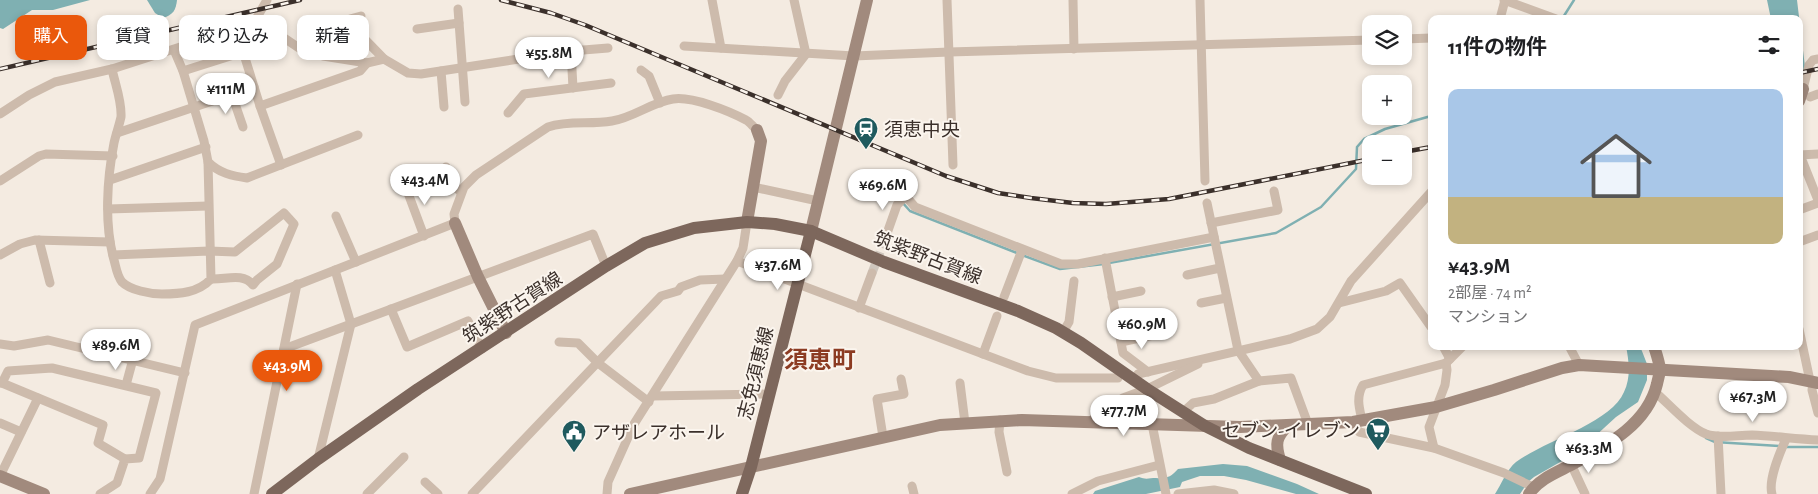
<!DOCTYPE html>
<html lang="ja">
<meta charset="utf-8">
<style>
:root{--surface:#fff;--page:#f6f6f6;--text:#202124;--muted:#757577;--accent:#ea580c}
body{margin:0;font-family:"Alegreya Sans","Noto Sans JP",sans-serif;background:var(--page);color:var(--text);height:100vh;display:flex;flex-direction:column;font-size:19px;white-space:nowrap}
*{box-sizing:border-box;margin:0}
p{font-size:16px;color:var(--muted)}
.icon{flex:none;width:28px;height:28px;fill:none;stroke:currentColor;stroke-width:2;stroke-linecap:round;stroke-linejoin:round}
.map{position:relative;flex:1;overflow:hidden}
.sheet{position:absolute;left:1428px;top:15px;width:375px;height:335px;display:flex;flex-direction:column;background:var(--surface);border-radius:10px;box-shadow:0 2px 8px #0003}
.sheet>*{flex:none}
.top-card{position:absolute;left:15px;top:15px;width:475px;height:45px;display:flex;gap:10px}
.buttons{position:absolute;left:1362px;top:15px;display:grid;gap:10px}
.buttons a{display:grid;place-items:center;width:50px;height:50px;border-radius:10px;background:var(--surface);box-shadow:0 2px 8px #0003;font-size:25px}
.price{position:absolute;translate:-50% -42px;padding:0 11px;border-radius:18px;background:#fff;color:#222;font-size:16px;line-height:32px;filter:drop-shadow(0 1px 2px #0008)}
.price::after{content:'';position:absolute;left:50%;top:30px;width:15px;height:11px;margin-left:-8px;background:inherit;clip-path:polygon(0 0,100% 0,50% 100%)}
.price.current{background:var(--accent);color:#fff}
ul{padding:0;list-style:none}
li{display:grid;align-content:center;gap:10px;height:265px;padding:0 20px}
li span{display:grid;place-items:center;height:155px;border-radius:10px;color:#555}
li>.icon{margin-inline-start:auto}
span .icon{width:90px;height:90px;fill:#fffc;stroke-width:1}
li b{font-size:21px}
h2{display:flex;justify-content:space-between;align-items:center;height:60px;padding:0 20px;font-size:21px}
.pill{padding:0 18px;border-radius:10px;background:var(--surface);box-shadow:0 2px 8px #0003;font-size:18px;line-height:45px}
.pill.current{background:var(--accent);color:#fff}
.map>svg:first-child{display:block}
.water{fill:#7fb0b2}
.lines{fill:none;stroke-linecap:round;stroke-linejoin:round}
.stream{stroke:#7fb0b2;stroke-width:2.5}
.street-tunnel{stroke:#cfc6bd;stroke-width:9;stroke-dasharray:9 4.5;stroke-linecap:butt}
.street{stroke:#cdbbac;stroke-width:9}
.secondary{stroke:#a18a7d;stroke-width:12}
.primary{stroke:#7d675c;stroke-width:12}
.rail-casing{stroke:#3b302b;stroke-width:4.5}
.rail{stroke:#fbf5ee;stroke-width:2.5;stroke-dasharray:8;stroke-linecap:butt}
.labels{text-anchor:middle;stroke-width:4;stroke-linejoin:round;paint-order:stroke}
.poi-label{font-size:19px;fill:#3b302b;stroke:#fbf5ee;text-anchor:start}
.street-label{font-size:19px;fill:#3b302b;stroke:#fbf5ee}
.district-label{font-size:24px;font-weight:bold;fill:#8c3b22;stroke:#fbf5ee}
</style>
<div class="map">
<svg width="1818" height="494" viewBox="0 0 1818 494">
<rect width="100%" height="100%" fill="#f4ebe1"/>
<g class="water">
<polygon points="0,0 90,0 53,10 32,10 3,29 0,28"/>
<path d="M147 0H177C176 10 173 15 163 18L155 13Z"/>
<polygon points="1767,0 1797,0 1805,67 1799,88 1799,19 1771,19"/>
<path d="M1626 346H1640L1647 364V380L1638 402 1616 417 1592 439 1579 443 1576 453 1534 477 1528 482 1520 494H1495C1501 485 1507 469 1516 462 1544 441 1611 423 1624 392 1631 377 1629 362 1626 346Z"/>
<path d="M1223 464 1247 466 1297 484 1319 494H1296L1246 480 1224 476H1200L1182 482 1180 487 1146 494H1093L1095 491 1139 477C1146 480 1149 478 1156 478 1166 479 1171 477 1178 469Z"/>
</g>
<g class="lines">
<g class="stream">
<polyline points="1562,19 1574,0"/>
<polyline points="875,172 910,211 1017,253"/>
<polyline points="1022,255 1060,269 1104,264"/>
<polyline points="1109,263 1276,233 1321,207 1356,169 1357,147 1364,139 1385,129 1431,116"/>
<polyline points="1706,438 1715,442 1779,446"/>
<polyline points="1785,447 1818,447"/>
</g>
<polyline class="street-tunnel" points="872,273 885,239"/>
<g class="street">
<polyline points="712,0 721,48"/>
<polyline points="947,0 953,165"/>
<polyline points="1073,0 1074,49"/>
<polyline points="1200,0 1205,181"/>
<polyline points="1504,0 1556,19"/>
<polyline points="458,9 465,102"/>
<polyline points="361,16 350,19 348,22 384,59"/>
<polyline points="256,19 299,48 323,56 367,63 384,59 408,73 421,74 571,51 608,48"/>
<polyline points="1500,19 1505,0"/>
<polyline points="236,29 260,106 281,165"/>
<polyline points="417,29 459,23"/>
<polyline points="1404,39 1431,38"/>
<polyline points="684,46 854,56 949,52 1371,40"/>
<polyline points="571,51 573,88"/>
<path d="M112 69C115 84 122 101 121 117 119 126 116 134 114 143 107 179 104 224 114 260 116 267 117 276 122 282 130 290 150 294 162 294 179 294 198 293 211 279L208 162 204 141 183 71 174 50"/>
<polyline points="641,70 649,76 660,103"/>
<polyline points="183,71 243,52"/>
<polyline points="441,71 444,107"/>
<polyline points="1803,89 1809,65 1813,60 1818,59"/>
<polyline points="232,95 243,127"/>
<polyline points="778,95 785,81 806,54 794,0"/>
<polyline points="1810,97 1818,94"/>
<polyline points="260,106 360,71 367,63"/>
<polyline points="508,113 524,94 611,83"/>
<polyline points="0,114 29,95 55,82 112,69 236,29 256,19 267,0"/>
<polyline points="117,133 254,87"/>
<polyline points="1799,155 1818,154"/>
<polyline points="1800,155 1818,200"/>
<path d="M208 162C219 173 232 176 247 178L358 135"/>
<polyline points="446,167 454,186 461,192"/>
<polyline points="110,180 206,147"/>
<polyline points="0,181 39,156 46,154 113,156"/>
<polyline points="405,185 424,236"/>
<polyline points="753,187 818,201"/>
<polyline points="898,187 915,207 1061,264 1078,264 1214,237"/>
<polyline points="108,209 208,206"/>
<polyline points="1799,210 1818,203"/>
<polyline points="336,216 356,262"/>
<polyline points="1211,223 1278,210 1274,191"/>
<polyline points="885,239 897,205 905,197"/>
<polyline points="39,240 50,283"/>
<polyline points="1799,242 1818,235"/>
<polyline points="0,255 20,244 35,240 110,242"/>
<path d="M113 255 209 251 235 252 284 213 294 224 277 264 257 280 253 285C243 272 225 280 211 279"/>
<polyline points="1105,258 1123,353 1148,372"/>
<polyline points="737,261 1028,371 1056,378 1118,378"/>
<polyline points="1187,275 1220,268"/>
<polyline points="1004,297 1022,250"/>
<polyline points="1112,297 1141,291"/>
<polyline points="1201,303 1226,298"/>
<polyline points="1339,303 1386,291 1400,283 1431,327"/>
<polyline points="859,308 872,273"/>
<polyline points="391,309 407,347 468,321 482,349"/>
<polyline points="1799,329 1810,381"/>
<polyline points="1063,332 1069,322 1074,281"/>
<polyline points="559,342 578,343 598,363 649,402"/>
<polyline points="1121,342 1158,334"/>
<polyline points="0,344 14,346 48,340 185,373"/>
<polyline points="1443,346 1450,359"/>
<polyline points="1569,346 1579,365"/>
<polyline points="284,349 593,234 606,266"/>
<polyline points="983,354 997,316"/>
<polyline points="1138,374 1290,339 1317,329 1330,317 1351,281 1431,192"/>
<polyline points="1259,381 1291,378 1308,424"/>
<polyline points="1813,382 1812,390 1818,413"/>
<polyline points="0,383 2,383 8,371 52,368 156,393 139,458 125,459 117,483 100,494"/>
<polyline points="2,383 103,425 98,443 125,459"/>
<polyline points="960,383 965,423"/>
<polyline points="126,385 139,337"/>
<path d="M1655 392C1669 404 1689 427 1706 434 1720 439 1737 435 1752 435 1774 436 1796 439 1818 440"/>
<polyline points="653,396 770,394"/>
<polyline points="1183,412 1193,403 1214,399 1259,381 1238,350 1207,203"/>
<polyline points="1000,420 999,432 1007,472"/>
<path d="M1362 420C1359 407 1356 397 1363 385L1446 363 1463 346"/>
<polyline points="1089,422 1123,398 1147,389 1198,364"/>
<polyline points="1353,422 1359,432 1434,448 1504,473 1533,487"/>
<polyline points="0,423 21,432"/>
<polyline points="1152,424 1166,494"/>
<polyline points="1718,436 1721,494"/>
<polyline points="883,437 877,399 904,394 901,379"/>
<polyline points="1434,448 1429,427 1445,385 1447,370 1446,363"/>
<polyline points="318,459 351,324 335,270"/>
<polyline points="1571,464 1585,494"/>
<polyline points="0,476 38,398"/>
<polyline points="425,482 438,494"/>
<polyline points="912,486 914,494"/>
<path d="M150 494 160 479 195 325 455 223 454 214 464 187 476 175 548 127C569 120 590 125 612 121 633 118 652 102 673 99 692 96 729 111 746 120 750 122 753 127 757 130"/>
<polyline points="254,494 297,284"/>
<polyline points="367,494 404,457"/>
<polyline points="472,494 661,296 678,291 681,287 700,280 725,279"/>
<polyline points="607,494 608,482 634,424 737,261 743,248 747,222"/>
<polyline points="1072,494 1098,481 1159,465"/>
<polyline points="1178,494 1214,490 1234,494"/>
<path d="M1772 494C1768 481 1780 452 1786 439"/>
</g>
<g class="secondary">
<polyline points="1799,101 1803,89"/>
<polyline points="747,222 761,141 757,130"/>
<polyline points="455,223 478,277 506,333"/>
<polyline points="811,231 867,0"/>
<path d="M1280 460C1275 443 1276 438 1288 425"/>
<polyline points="0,476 44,494"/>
<polyline points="630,494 940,425 1022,420 1240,427 1353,422 1436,407 1494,390 1562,368 1579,365 1789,377 1818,383"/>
<path d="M1529 494C1538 480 1555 473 1569 466 1604 447 1647 426 1657 384 1658 379 1660 373 1660 369 1659 361 1656 353 1654 346"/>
</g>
<g class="primary">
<polyline points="272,494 318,459 418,389 606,266 645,243 694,228 747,222 775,224 811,231 884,262 1018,311 1056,328 1081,343 1147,389 1205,426 1249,448 1366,494"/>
<polyline points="742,494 751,467 811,231"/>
</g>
<defs>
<g id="rail">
<polyline points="501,0 551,13 585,25 946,176 998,193 1031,198 1073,203 1106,204 1169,199 1371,159"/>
<polyline points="0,69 300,0"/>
<polyline points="1799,73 1818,69"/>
<polyline points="1404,152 1431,147"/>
</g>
</defs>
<use href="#rail" class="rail-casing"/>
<use href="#rail" class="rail"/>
</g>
<defs>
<symbol id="station-pin" viewBox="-11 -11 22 30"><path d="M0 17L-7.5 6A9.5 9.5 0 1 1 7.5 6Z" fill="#1f5a5e" stroke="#fbf5ee"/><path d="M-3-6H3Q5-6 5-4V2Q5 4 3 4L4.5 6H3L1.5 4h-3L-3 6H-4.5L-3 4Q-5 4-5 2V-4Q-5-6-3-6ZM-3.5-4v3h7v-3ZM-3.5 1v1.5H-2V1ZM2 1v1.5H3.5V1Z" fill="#fff"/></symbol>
<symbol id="supermarket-pin" viewBox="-11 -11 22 30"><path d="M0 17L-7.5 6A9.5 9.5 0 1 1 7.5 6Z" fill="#1f5a5e" stroke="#fbf5ee"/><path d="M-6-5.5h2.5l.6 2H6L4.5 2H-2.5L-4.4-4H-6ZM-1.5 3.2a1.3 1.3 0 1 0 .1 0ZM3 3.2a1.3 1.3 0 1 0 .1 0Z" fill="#fff"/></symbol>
<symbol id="civic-pin" viewBox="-11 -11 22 30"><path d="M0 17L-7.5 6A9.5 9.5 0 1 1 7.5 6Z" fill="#1f5a5e" stroke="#fbf5ee"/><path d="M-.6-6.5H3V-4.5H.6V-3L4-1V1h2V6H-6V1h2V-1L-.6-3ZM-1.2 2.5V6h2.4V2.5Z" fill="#fff"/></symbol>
</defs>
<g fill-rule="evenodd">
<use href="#station-pin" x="852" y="115" width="28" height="38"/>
<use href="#supermarket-pin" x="1364" y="416" width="28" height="38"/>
<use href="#civic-pin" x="560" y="418" width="28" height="38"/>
</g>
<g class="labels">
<g class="poi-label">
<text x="884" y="136">須恵中央</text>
<text x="1360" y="437" text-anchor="end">セブン-イレブン</text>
<text x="592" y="439">アザレアホール</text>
</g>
<g class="street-label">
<text transform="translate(928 257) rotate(21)" y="7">筑紫野古賀線</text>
<text transform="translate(512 307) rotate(-33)" y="7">筑紫野古賀線</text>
<text transform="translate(755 373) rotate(-76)" y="7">志免須恵線</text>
</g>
<g class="district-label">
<text x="820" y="368">須恵町</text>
</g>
</g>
</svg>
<div class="buttons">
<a><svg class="icon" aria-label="layers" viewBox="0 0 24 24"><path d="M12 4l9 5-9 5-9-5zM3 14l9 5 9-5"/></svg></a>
<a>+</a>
<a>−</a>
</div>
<b class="price" style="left:549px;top:79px">¥55.8M</b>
<b class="price" style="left:226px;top:115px">¥111M</b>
<b class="price" style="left:425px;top:206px">¥43.4M</b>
<b class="price" style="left:883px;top:211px">¥69.6M</b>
<b class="price" style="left:778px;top:291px">¥37.6M</b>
<b class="price" style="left:1142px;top:350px">¥60.9M</b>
<b class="price" style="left:116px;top:371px">¥89.6M</b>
<b class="price current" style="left:287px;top:392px">¥43.9M</b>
<b class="price" style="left:1753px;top:423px">¥67.3M</b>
<b class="price" style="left:1124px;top:437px">¥77.7M</b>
<b class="price" style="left:1589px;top:474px">¥63.3M</b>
<div class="top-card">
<a class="pill current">購入</a>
<a class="pill">賃貸</a>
<a class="pill">絞り込み</a>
<a class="pill">新着</a>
</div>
<section class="sheet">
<h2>11件の物件<svg class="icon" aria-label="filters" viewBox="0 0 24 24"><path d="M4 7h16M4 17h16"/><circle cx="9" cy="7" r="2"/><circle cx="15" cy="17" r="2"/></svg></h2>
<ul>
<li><span style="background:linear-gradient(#a9c7e8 70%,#c2b280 0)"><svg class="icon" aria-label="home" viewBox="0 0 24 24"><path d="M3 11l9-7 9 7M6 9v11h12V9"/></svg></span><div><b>¥43.9M</b><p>2部屋 · 74 m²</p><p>マンション</p></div></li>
</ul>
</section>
</div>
